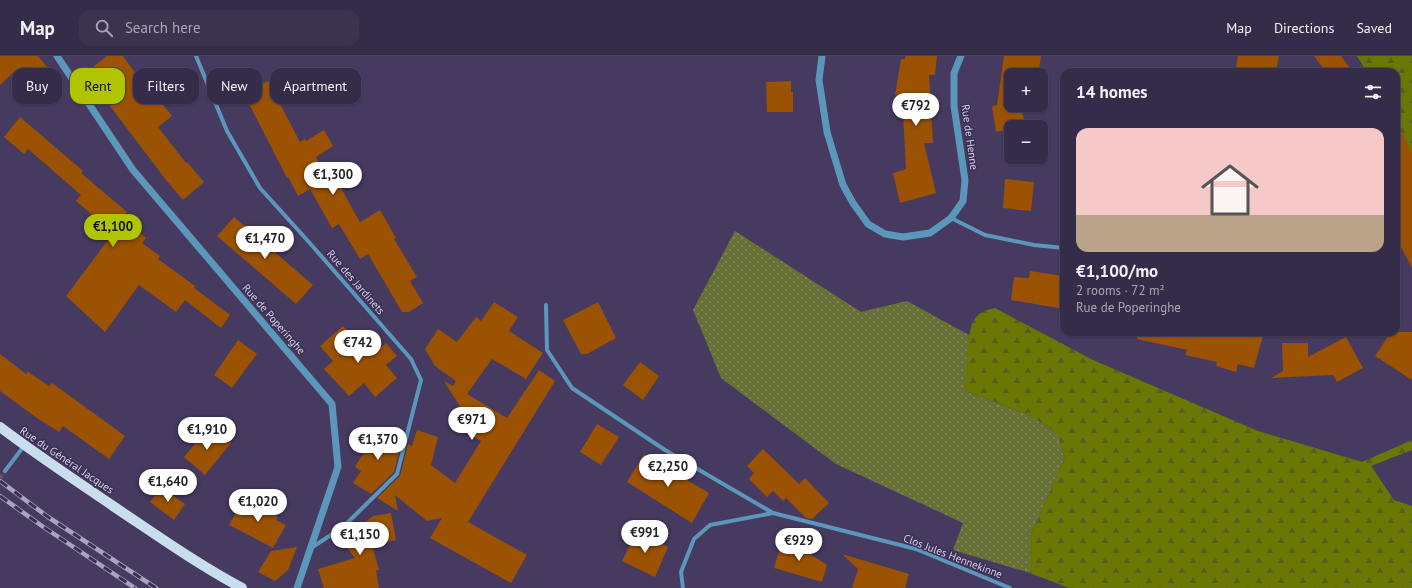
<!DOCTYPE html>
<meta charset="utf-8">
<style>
:root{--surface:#342c48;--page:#3c344f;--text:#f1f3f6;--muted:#a9a7b4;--line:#4e4860;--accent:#b0c500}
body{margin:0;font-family:"PT Sans",sans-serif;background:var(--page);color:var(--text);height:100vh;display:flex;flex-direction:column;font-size:15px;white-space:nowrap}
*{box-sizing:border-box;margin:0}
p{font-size:13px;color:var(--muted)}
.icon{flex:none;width:22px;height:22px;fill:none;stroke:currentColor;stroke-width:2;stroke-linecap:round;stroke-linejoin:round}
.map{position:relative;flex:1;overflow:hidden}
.drawer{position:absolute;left:1060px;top:12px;width:340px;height:268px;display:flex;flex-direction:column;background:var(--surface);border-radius:12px;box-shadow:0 1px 3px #0004,0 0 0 1px var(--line)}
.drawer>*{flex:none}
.guide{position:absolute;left:12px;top:12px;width:380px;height:36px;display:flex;gap:8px}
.fabs{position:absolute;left:1004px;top:12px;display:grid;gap:8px}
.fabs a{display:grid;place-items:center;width:44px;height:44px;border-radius:8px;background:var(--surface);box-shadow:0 1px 3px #0004,0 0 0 1px var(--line);font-size:20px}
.price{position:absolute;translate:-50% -34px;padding:0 9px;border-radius:14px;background:#fff;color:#222;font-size:13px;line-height:26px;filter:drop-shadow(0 1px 2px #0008)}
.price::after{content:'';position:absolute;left:50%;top:24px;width:12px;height:9px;margin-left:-6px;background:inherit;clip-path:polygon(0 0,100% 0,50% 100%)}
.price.selected{background:var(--accent);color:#111}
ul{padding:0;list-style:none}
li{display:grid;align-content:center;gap:8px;height:212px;padding:0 16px}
li span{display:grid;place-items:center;height:124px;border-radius:12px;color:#555}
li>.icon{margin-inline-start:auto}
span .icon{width:72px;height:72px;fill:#fffc;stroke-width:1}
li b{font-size:17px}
h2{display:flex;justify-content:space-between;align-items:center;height:48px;padding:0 16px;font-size:17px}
.pill{padding:0 14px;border-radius:12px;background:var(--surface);box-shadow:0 1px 3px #0004,0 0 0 1px var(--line);font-size:14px;line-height:36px}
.pill.selected{background:var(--accent);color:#111}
header{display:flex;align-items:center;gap:24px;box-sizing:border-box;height:56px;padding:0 20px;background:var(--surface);border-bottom:1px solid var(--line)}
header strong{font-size:19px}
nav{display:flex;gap:22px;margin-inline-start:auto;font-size:14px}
.search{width:280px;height:36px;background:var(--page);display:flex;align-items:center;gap:10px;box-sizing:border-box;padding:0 14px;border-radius:12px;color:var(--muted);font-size:15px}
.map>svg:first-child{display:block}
.grass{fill:url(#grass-dots)}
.forest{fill:url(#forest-firs)}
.building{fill:#9b5203}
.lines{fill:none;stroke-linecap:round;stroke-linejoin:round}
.minor-tunnel{stroke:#5c5175;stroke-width:4;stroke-dasharray:4 2;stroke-linecap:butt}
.minor{stroke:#5b97bb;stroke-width:4}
.tertiary{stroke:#5b97bb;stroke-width:7}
.primary{stroke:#c8deed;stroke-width:10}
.rail-casing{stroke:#aba4bf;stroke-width:4.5}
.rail{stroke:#3b3054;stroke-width:3;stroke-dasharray:9;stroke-linecap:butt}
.labels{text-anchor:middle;stroke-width:3;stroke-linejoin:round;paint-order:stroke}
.street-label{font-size:11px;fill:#d8d3e9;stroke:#3b3054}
</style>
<header>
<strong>Map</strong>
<div class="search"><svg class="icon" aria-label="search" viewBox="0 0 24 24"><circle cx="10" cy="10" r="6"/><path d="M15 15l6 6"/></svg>Search here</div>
<nav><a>Map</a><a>Directions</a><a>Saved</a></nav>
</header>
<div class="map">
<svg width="1412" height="532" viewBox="0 0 1412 532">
<defs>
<pattern id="grass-dots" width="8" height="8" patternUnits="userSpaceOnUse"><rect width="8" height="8" fill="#677136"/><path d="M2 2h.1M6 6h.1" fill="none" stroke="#838b5d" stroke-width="1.8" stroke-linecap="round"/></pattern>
<pattern id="forest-firs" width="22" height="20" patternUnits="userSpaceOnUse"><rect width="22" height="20" fill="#6a7703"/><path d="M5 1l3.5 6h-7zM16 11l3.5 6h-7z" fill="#585e21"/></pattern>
</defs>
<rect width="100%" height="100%" fill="#463a60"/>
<polygon class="grass" points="735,175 861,256 907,245 969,279 965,335 1029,359 1058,378 1065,402 1030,480 1030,517 953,494 963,467 836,408 721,322 693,254"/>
<g class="forest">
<polygon points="1357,0 1412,0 1412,98 1396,67 1396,16 1367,16"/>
<path d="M995 252 1093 304 1258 375 1362 406 1412 384V394L1371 410 1394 444 1412 450V532H1069L1030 517V480L1065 402 1058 378 1029 359 965 335C966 318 966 277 974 264 979 256 986 254 995 252Z"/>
</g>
<g class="building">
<polygon points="0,0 38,0 51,16 33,31 25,22 23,24 15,15 0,29"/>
<polygon points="107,0 123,0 158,48 161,46 172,60 158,71 186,107 187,106 204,126 183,144 166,124 85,17"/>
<polygon points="905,0 937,0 935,19 929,19 933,87 924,87 936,137 900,147 893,117 906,113 902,39 895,39 901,3 905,3"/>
<polygon points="1004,0 1041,0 1038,19 1011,19 1011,49 1021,49 1025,71 1011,71 1011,73 996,76 992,50 997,49"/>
<polygon points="1238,0 1279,0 1276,16 1235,16"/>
<polygon points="1314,0 1341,0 1353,16 1326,16"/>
<polygon points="268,25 300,86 305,83 306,85 324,74 333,90 316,101 332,128 337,125 360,166 380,154 396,182 394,183 417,221 410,225 423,247 409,256 402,256 368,198 360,203 339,168 332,172 310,133 298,140 288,121 287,122 244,38"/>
<polygon points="791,25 791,36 793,36 793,56 767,56 766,26"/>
<polygon points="20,61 83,115 81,117 127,156 123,162 146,182 142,187 160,200 158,203 195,230 194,232 230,259 221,272 185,244 176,256 139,229 105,276 66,240 108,184 106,183 110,178 89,161 91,158 76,145 81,139 28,93 24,98 4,81"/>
<polygon points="1396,65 1412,97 1412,212 1396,181"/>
<polygon points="1005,123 1034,126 1031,155 1003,152"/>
<polygon points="234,161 313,229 296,248 217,180"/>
<polygon points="1030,215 1064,220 1064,253 1011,244 1014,221 1029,222"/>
<polygon points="494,246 518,261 509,275 543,297 526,323 492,303 467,338 507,362 539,314 555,325 468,466 527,499 511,527 430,482 442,462 427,465 395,439 398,455 377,442 400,420 408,388 412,390 417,374 438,381 431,409 455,427 481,385 451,366 464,357 444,325 453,330 456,325 435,310 425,293 438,273 457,286 476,261 481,265"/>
<polygon points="598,246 616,282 587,298 581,298 563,264"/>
<polygon points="343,270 370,301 386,287 397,300 386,309 397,322 375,341 364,327 349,340 324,313 333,305 320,290"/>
<polygon points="1137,276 1264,276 1254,312 1238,308 1236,316 1216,310 1217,306 1185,299 1187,294 1137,283"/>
<polygon points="1391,276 1412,276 1412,324 1375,300"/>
<polygon points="1346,281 1363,312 1337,326 1333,319 1271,322 1283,315 1282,287 1308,287 1308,301"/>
<polygon points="238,284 257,298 232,332 214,319"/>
<polygon points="0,298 26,318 28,316 49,330 52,327 125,380 109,403 63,370 59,376 37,362 0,335"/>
<polygon points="640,306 659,320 643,344 623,329"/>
<polygon points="597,368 619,381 601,409 580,396"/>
<polygon points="380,370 402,384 394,416 371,438 353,427 361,415 355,411"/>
<polygon points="209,371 231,387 205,419 184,401"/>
<polygon points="763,393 799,428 805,422 829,447 812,463 806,462 786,442 783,445 773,435 767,441 749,423 754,417 747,410"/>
<polygon points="644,398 665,410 665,411 709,437 692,467 627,426"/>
<polygon points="161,431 185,448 174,464 150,446"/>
<polygon points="244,442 278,461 276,464 286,469 273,492 229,469"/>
<polygon points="391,457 396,484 372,489 379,514 376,514 379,532 324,532 318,513 355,502 341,484 373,460"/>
<polygon points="637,475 668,491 655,521 622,505"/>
<polygon points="783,481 827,509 822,526 774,512"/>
<polygon points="297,491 288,514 275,525 258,516 271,495"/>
<polygon points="842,498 909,518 905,532 852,532 858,513"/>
</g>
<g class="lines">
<polyline class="minor-tunnel" points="0,422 5,415"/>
<g class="minor">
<polyline points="196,0 227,75 260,132 308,185 411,303 421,324 397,418 343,471 311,492"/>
<polyline points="951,162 985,179 1034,189 1064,192"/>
<polyline points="546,249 547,294 572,332 665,394 773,457 916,493 1010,532"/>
<polyline points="5,415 24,390"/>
<polyline points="683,532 681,516 694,483 710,469 773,457"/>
</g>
<g class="tertiary">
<polyline points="57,0 133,114 332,348 338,411 297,532"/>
<polyline points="822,0 819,24 827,76 843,129 853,147 868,168 885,178 903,181 930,177 951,162 963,145 965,124 954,50 954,17 961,0"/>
</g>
<path class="primary" d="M0 371C37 399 75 424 113 450 155 478 197 508 242 532"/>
<defs>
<g id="rail">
<polyline points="0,425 48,461 156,532"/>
<polyline points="0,440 42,470 135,532"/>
</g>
</defs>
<use href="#rail" class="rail-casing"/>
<use href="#rail" class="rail"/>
</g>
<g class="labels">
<g class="street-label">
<text transform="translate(970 81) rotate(82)" y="4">Rue de Henne</text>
<text transform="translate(356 226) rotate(49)" y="4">Rue des Jardinets</text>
<text transform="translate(274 263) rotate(49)" y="4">Rue de Poperinghe</text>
<text transform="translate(67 404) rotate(34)" y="4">Rue du Général Jacques</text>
<text transform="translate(953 500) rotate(21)" y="4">Clos Jules Hennekinne</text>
</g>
</g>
</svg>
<div class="fabs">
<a>+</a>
<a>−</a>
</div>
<b class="price" style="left:916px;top:71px">€792</b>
<b class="price" style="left:333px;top:140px">€1,300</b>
<b class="price selected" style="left:113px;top:192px">€1,100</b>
<b class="price" style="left:265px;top:204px">€1,470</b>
<b class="price" style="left:358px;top:308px">€742</b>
<b class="price" style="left:472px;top:385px">€971</b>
<b class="price" style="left:207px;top:395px">€1,910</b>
<b class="price" style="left:378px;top:405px">€1,370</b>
<b class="price" style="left:668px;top:432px">€2,250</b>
<b class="price" style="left:168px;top:447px">€1,640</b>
<b class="price" style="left:258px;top:467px">€1,020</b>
<b class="price" style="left:645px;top:498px">€991</b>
<b class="price" style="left:360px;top:500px">€1,150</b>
<b class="price" style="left:799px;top:506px">€929</b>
<div class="guide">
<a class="pill">Buy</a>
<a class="pill selected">Rent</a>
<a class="pill">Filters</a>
<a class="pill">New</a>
<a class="pill">Apartment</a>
</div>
<section class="drawer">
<h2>14 homes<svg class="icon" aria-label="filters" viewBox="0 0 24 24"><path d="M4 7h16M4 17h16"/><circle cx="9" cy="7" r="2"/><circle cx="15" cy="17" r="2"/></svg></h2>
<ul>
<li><span style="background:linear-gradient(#f6c9c9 70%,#b9a48a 0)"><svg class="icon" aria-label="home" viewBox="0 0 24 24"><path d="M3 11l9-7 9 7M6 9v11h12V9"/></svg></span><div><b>€1,100/mo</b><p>2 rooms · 72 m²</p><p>Rue de Poperinghe</p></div></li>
</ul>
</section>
</div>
